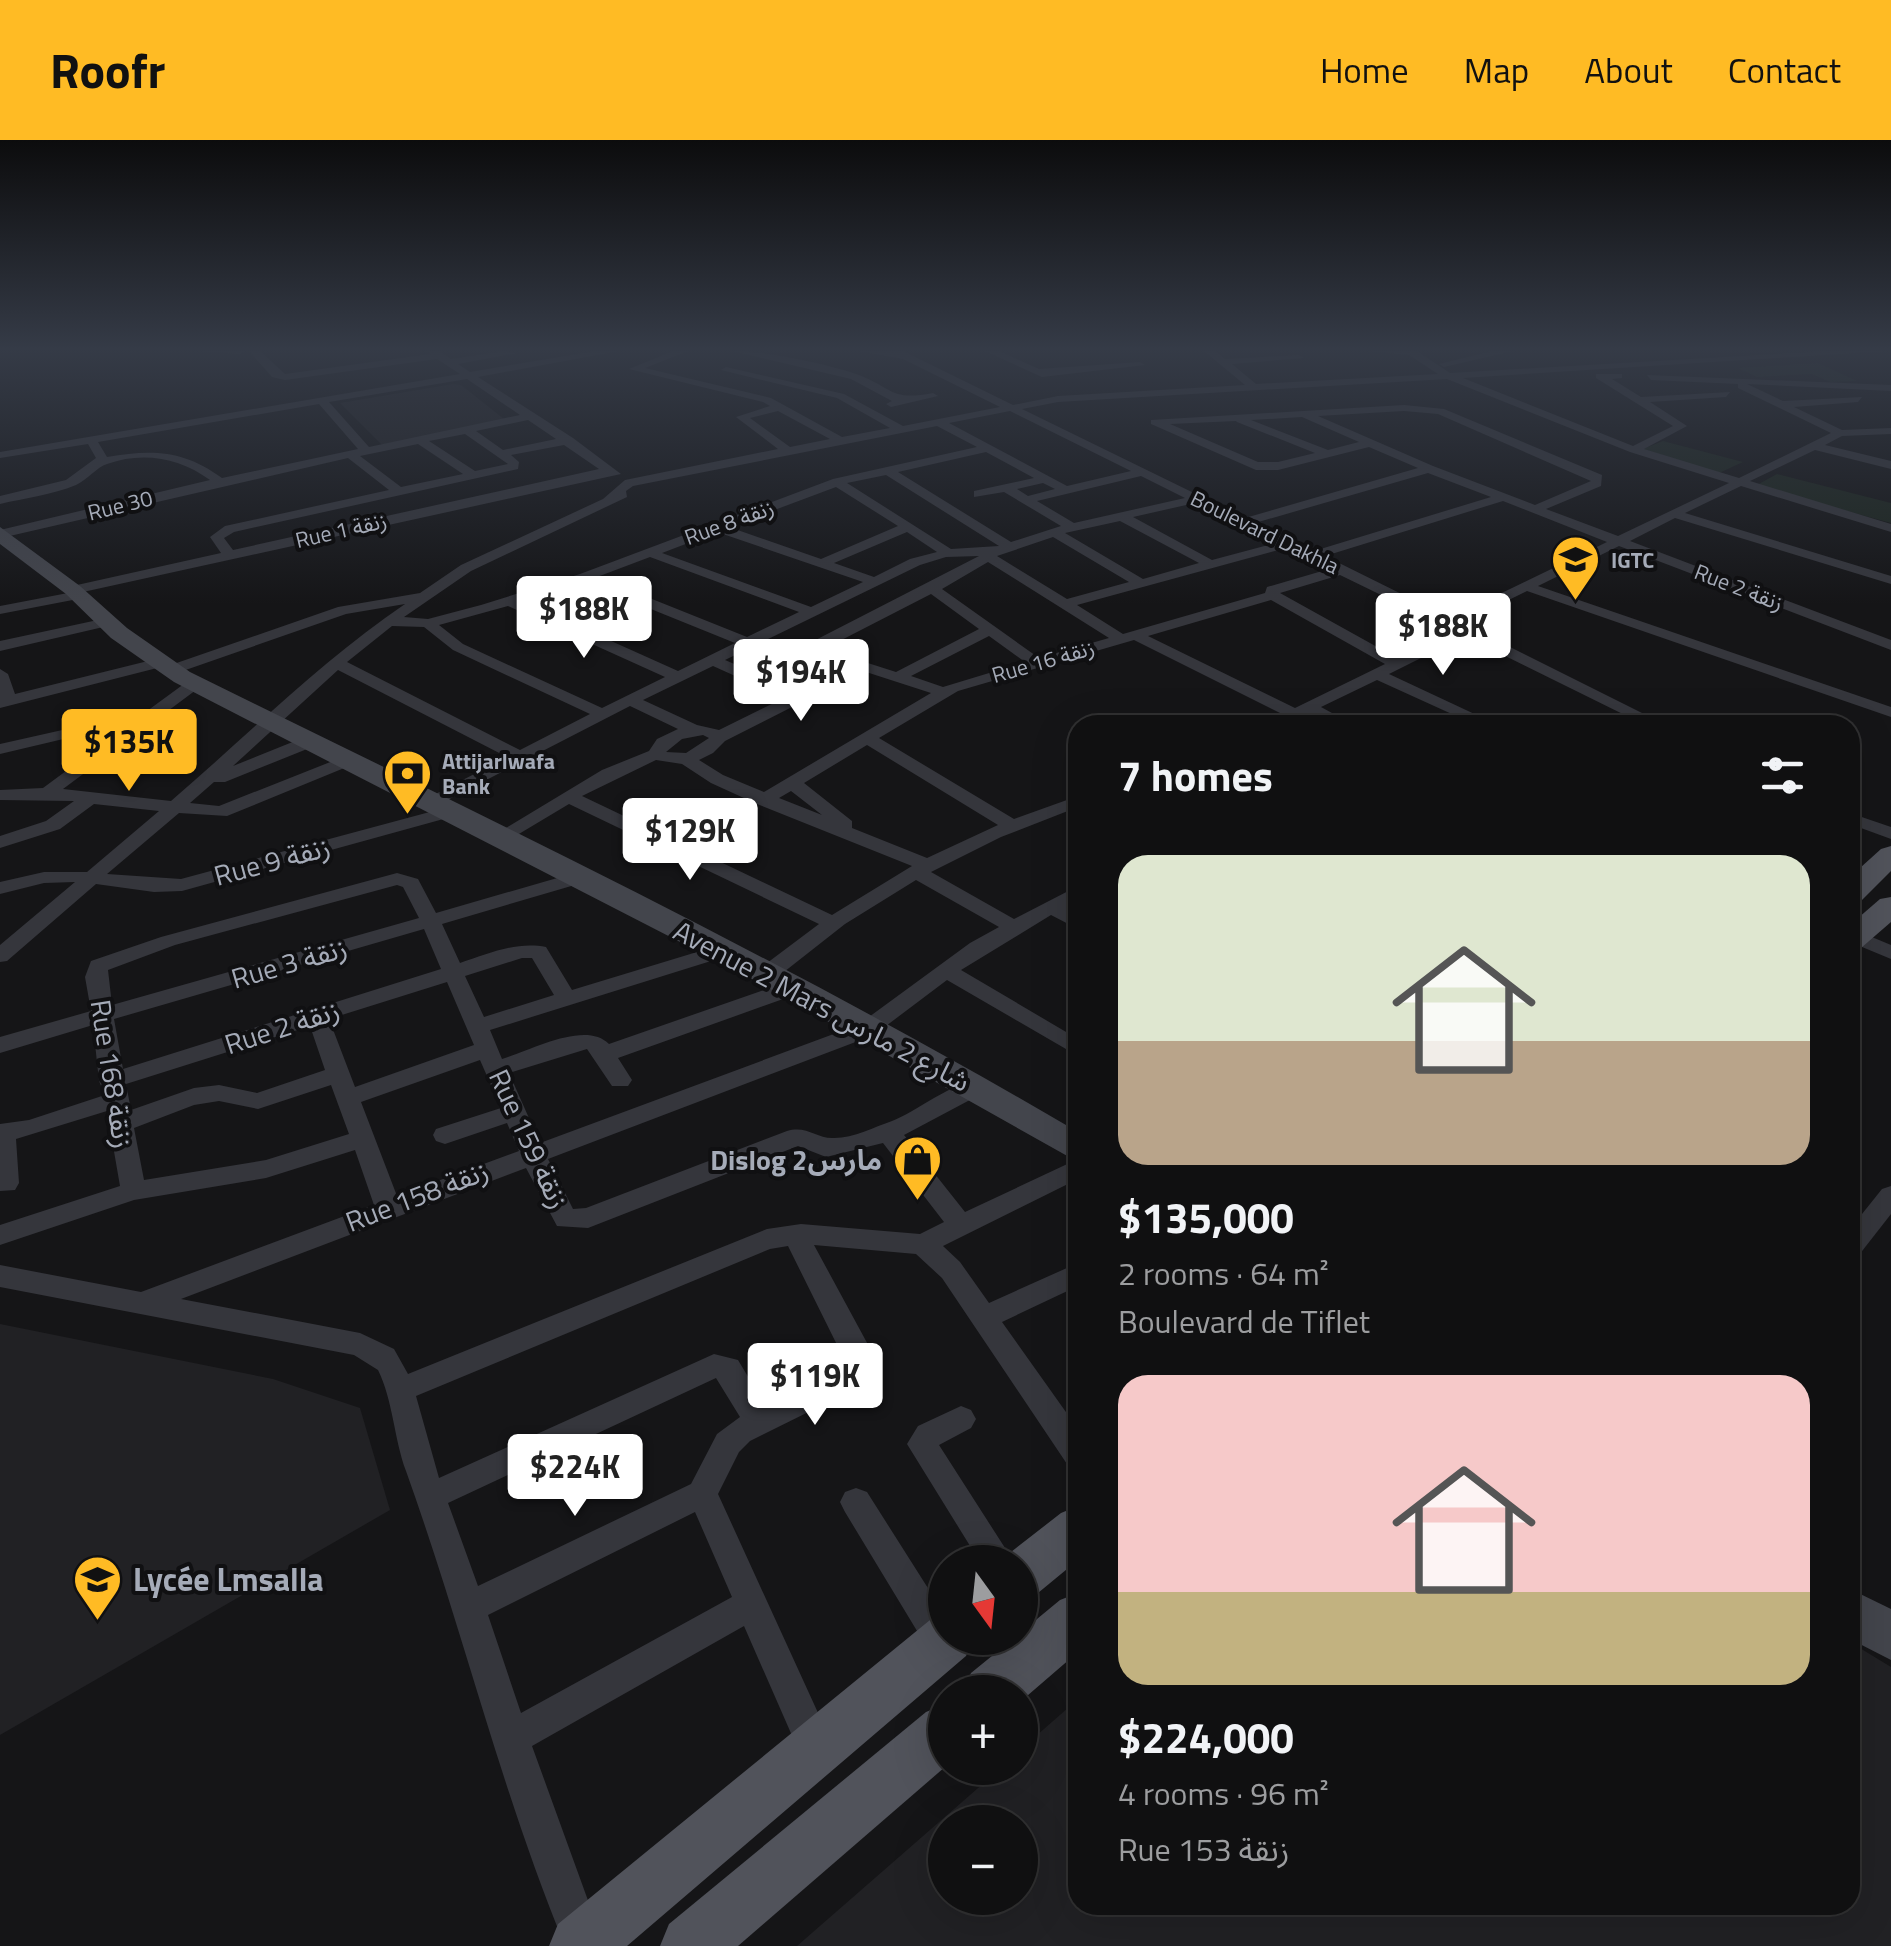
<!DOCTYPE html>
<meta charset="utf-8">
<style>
:root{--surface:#101011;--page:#19191a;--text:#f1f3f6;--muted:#9c9d9f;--line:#303031;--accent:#ffbb24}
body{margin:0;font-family:"Titillium Web","Noto Sans Arabic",sans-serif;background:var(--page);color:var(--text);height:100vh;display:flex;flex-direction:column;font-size:38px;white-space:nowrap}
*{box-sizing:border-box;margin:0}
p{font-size:32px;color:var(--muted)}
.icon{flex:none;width:55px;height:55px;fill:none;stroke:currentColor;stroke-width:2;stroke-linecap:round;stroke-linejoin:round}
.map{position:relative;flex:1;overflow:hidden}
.drawer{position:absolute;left:1068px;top:575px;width:792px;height:1200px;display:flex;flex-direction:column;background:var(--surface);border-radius:30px;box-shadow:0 10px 40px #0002,0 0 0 2px var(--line)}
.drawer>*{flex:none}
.needle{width:65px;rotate:165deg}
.buttons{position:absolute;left:928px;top:1405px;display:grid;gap:20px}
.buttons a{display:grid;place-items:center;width:110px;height:110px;border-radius:50%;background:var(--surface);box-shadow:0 10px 40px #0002,0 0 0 2px var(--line);font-size:50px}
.price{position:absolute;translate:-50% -85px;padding:0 22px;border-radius:10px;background:#fff;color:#222;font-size:32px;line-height:65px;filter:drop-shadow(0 2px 5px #0008)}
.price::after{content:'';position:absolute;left:50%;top:60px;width:30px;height:22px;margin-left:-15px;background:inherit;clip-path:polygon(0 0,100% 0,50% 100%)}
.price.active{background:var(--accent);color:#111}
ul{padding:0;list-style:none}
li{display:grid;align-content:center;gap:20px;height:530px;padding:0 50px}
li span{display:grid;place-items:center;height:310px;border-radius:30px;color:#555}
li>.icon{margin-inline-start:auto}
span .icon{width:180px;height:180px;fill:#fffc;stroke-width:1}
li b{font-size:42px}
h2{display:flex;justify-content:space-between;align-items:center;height:120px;padding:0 50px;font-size:42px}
header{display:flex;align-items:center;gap:60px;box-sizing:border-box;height:140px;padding:0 50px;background:var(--accent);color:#111}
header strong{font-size:48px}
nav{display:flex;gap:55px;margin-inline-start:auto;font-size:35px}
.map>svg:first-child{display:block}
.built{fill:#212124;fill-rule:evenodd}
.green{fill:#1c251e}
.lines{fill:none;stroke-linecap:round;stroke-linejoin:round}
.street{fill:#35363c;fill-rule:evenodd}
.secondary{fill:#43454c;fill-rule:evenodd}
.primary{fill:#51535b;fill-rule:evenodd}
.labels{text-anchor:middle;stroke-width:8;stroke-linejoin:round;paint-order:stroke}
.far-street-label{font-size:22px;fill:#a5abb8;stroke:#101012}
.far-poi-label{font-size:22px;font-weight:bold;fill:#a5abb8;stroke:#101012;text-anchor:start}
.street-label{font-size:28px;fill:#a5abb8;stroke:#101012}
.poi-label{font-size:28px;font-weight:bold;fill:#a5abb8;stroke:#101012;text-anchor:end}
.near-poi-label{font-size:32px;font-weight:bold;fill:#a5abb8;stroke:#101012;text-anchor:start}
</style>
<header>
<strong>Roofr</strong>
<nav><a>Home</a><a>Map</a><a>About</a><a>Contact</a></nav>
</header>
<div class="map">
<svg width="1891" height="1806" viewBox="0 0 1891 1806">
<rect width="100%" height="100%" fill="#151517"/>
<g class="built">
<polygon points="453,244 461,245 504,279 382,305 340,263"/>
<polygon points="0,1184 273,1239 360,1268 390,1370 0,1595"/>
<path d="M1850 1502 1891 1527V1806H797L1001 1628H1020V1610L1077 1560 1078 1765H1850ZM945 1682H1020V1758H945Z"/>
</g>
<g class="green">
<polygon points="1818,223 1857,241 1830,242 1812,234 1757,237 1738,228"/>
<polygon points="1663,301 1743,322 1717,334 1643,309"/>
<polygon points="1777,334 1891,363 1891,383 1755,346"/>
<polygon points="815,518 843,530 800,552 772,540"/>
</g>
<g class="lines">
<g class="street">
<polygon points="199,211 245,211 240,214"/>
<path d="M249 211H260L285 234 430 214 427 211H439L451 219 504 211 517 213 458 224 470 232 595 211H619L478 237 573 298 621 334 83 452V458L0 474V466L68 453V447L221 413 210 397 225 386 389 350 348 318 1 398 0 390 210 340C180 318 143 311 107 324 97 327 87 340 76 345 52 355 25 358 0 364V356L66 340 96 318 88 304 0 318V312L460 234 437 219 285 240 272 237ZM467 239 520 275 369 307 329 262ZM319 264 358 309 222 338C184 310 152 309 107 317L98 302ZM528 280 556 299 503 310 476 291ZM465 294 508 324 475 331 429 301ZM418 304 463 334 401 347 360 316ZM564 305 599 329 233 410 224 398 234 392 518 329 519 322 511 315Z"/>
<path d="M673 211H688L645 228 771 258 842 297 890 288 837 258 721 230 726 227 844 254 903 286 1000 267 903 219 859 211H903L1013 265 1058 256 1245 245 1204 211H1215L1225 219 1299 215 1304 218 1232 224 1256 244 1438 234 1409 215 1369 211H1417L1450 233 1826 211H1886L1463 238 1633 306 1673 286 1596 238V234H1622V238L1612 239 1641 257 1730 252 1726 257 1650 262 1687 286 1644 309 1739 338 1831 293 1738 248V244L1651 240 1647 235 1891 245V251L1747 244 1783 261 1862 257 1858 262 1794 267 1842 290 1891 288V294L1842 296 1825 305 1891 321V329L1815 310 1750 341 1891 384V392L1741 346 1685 373 1891 436V444L1675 378 1630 401 1891 500V510L1619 406 1538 446 1891 567V577L1527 451 1462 483 1666 585H1645L1465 496 1389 534 1498 585H1476L1377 540 1321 567 1354 585H1333L1308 574 1285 585H1264L1282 574 1134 500 958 551 879 598 1014 679 1078 656V667L1001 697 931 732 1014 779 1078 746V760L1066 767 1078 774V789L1051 775 961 830 1078 899V916L947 840 874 895 548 1019 573 1069 586 1068 787 991C806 985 816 998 832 998 852 999 874 987 892 981 915 973 962 935 983 941L987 947 983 953 904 995 965 1072 1078 1019V1039L943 1106 960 1122 989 1163 1078 1123V1146L1002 1182 1078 1289V1327L1067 1324 942 1138 916 1114 814 1105 872 1212C876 1224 875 1230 869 1242L750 1301 739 1312 718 1354 835 1610 830 1623 817 1628 804 1623 744 1486 532 1606 602 1799 599 1806H565C501 1651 463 1490 406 1331 394 1299 393 1260 378 1230L354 1215 0 1147V1125L141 1152 374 1065 355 1010 266 1038 134 1060 0 1105V1085L120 1046 107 971 16 999 19 1043 15 1050 0 1051V984L29 980 105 955 99 941 93 885 0 913V897L91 871 85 837 91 821 161 797 397 733 418 739 436 773 571 734H585L588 738 585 742 442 784 460 823C488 814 516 801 546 807L572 850 720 805 730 811 727 816 490 890 502 919C531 910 586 880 609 904L784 843 792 841 803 848 800 853 618 918 632 940 628 946H612L587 909 509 933 540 1003 858 885 970 803 999 787 916 740 845 784 775 839H759L756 834 759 829 819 784 569 664 507 701 500 703 491 697 602 630 649 611 657 599 678 589 630 566 434 667 428 666V658L507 617 338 530 233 626 305 597H317V605L225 642H214L190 663 219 666 348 615 354 616V624L227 676 179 673 107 734 181 739 452 666 458 667V675L182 751 154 752 96 744 7 821 0 822V805L75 742 44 743 0 754V742L44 732H87L159 671 94 664 60 689 0 708V696L46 681 74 661 0 660V650L43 648 131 583 0 614V604L147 571 188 541H200V547L63 649 171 661C249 594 321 521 405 464L346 474 177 533H165V527L338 467 420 453 461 425 603 359 625 340 778 309 736 277 770 266 763 262 629 229ZM1447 239 1630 312 1729 343 1618 396 1546 369 1601 346 1602 335 1444 269 1404 265 1151 280V284L1256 330H1278L1369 307 1418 328 1245 378 1022 269 1058 262ZM778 271 830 299 790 307 750 278ZM1010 271 1131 331 1067 346 949 283ZM1404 271 1438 274 1591 341 1535 365 1433 326 1318 276ZM1302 277 1359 302 1328 310 1251 280ZM1236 281 1237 282 1315 313 1278 322H1258L1170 284ZM937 286 977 307 833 339 580 434 481 465 428 479 404 477 471 431 627 357 626 351 633 346ZM986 312 1034 338 974 351V357L1004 352 1061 386 1011 402 898 332ZM1428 333 1491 357 1314 411 1255 383ZM886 335 999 406 951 409 847 343ZM1141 336 1185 358 1074 383 1037 361ZM1043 343 1055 349 1028 356 1017 349ZM836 347 898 386 821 419 729 387ZM1503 361 1607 402 1450 478 1325 416ZM1195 363 1276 403 1212 420 1133 377ZM1120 381 1199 423 1143 439 1065 393ZM717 392 863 442 811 467 662 413ZM907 392 937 412 910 419 874 437 834 423ZM1053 397 1129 442 1067 459 997 416ZM1286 408 1329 429 1267 447 1265 453 1123 494 1077 465ZM979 416 753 532 725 520 920 425 946 417ZM650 417 799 472 747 497 597 437ZM988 422 1109 498 1039 518 942 449ZM1340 435 1453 490 1397 518 1280 453ZM584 442 735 503 678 531 522 461ZM931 454 979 489 896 532 824 509ZM1271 460 1385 524 1295 568 1148 496ZM508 466 665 537 602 568 463 504 439 485ZM392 486 424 487 453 510 590 574 520 610 347 522ZM989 496 1025 522 943 547 911 536ZM812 515 849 527 797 552 766 538ZM713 526 784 558 719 590 697 585 643 560ZM863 531 931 553 764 652 723 635 699 620 713 613 725 601ZM703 595 709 598 686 613 666 612 682 599ZM867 605 998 685 927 718 852 688V681L804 643ZM656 620 682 624 711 643 757 664 912 726 832 775 582 656ZM791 651 822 675 779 658ZM397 745 403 747 419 778 112 865 108 830 175 805ZM424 789 441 829 123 929 114 879ZM522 818H532L554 855 484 877 465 836ZM447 842 474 905 355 947 329 879ZM310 886 325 930 257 953 219 945 194 948 131 970 126 944ZM480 920 501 968 436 989 433 995 436 1001 445 1004 507 983 519 1011 397 1056 361 962ZM331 945 349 994 266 1020 144 1040 134 988 194 965 219 961 258 969ZM883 1003 944 1082 920 1094 801 1084 767 1089 408 1234 394 1209 360 1193 181 1159 526 1028 557 1086 588 1088 798 1006 826 1017ZM788 1106 847 1225 765 1265 738 1220 714 1214 439 1338 416 1256 770 1109ZM716 1238 740 1277 717 1294 691 1344 478 1446 448 1363ZM695 1372 732 1457 521 1573 488 1475Z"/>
<path d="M732 211C765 211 828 224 859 235 894 249 891 261 933 253L938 256 891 267 886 264 892 261 851 239Z"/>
<polygon points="985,211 999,211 1039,229 1140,222 1145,225 1042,237"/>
<polygon points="1492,211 1513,211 1444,227 1439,224"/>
<polygon points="107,478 114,482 112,485 0,511 0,501"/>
<polygon points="160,518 165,520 165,526 0,568 0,529 8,534 15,554"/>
<polygon points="1850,673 1891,687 1891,699 1850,684"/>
<polygon points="1855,790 1891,805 1891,819 1850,802 1850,791"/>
<polygon points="1891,1046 1891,1074 1859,1115 1850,1118 1850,1089 1882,1049"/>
<polygon points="961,1266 971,1270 976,1279 971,1288 939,1305 1014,1422 980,1422 907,1304 918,1286"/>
<polygon points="856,1348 867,1352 945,1475 945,1498 958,1498 960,1502 955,1514 943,1519 931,1514 845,1372 840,1362 845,1352"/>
</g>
<g class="secondary">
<path d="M0 387 80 446 127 488 190 532C489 679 791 823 1078 992V1022L756 841 174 542 111 498 66 454 0 404Z"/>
<polygon points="1850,1449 1891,1469 1891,1520 1850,1499"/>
</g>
<g class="primary">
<polygon points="1891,706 1891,731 1861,761 1850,763 1850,737 1881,709"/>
<polygon points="1891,757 1891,782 1861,808 1850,811 1850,785 1880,759"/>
<polygon points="1078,1366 1078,1420 1038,1453 1020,1460 1020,1422 1001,1422 1002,1419 1061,1373"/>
<polygon points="1078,1453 1078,1512 1020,1562 1020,1552 963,1552 971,1533 1014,1498 1020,1498 1020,1493 1060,1460"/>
<polygon points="945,1473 945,1498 974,1498 966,1516 627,1806 549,1806 558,1784 930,1480"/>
<polygon points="945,1564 945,1627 738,1806 660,1806 669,1784 926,1572"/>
</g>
</g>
<linearGradient id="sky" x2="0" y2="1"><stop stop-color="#0c0c0d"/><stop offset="0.45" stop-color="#353b47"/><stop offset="1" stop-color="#353b47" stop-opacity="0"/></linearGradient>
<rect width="1891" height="464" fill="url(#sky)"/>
<defs>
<symbol id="school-pin" viewBox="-11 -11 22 30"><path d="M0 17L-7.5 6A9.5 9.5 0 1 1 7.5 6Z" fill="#ffbb24" stroke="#101012"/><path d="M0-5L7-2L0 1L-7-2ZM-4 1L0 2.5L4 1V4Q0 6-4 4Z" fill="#111"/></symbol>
<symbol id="bank-pin" viewBox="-11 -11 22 30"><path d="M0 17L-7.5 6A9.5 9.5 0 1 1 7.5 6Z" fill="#ffbb24" stroke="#101012"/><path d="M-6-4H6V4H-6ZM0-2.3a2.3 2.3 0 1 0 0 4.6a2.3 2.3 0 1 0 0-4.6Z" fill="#111"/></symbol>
<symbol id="shop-pin" viewBox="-11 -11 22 30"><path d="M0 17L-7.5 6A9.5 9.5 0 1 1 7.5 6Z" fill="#ffbb24" stroke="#101012"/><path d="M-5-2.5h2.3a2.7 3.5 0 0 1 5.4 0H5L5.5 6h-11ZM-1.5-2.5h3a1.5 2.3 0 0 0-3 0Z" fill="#111"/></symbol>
</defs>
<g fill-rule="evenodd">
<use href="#school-pin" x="1548" y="392" width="55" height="75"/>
<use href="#bank-pin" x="380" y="606" width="55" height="75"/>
<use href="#shop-pin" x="890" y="992" width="55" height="75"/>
<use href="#school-pin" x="70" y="1412" width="55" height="75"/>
</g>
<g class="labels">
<g class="far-street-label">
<text transform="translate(120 365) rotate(-14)" y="8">Rue 30</text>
<text transform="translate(729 382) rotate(-20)" y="8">Rue 8 زنقة</text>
<text transform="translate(341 390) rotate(-13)" y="8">Rue 1 زنقة</text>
<text transform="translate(1265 392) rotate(26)" y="8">Boulevard Dakhla</text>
<text transform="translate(1739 447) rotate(21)" y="8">Rue 2 زنقة</text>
<text transform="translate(1043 521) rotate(-16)" y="8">Rue 16 زنقة</text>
</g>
<g class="far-poi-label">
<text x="1611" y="428">IGTC</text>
<text x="442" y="629">Attijarlwafa<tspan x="442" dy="25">Bank</tspan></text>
</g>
<g class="street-label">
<text transform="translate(272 721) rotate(-15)" y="10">Rue 9 زنقة</text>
<text transform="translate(289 823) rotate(-16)" y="10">Rue 3 زنقة</text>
<text transform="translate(822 866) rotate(28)" y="10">Avenue 2 Mars شارع 2 مارس</text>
<text transform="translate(282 887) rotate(-18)" y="10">Rue 2 زنقة</text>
<text transform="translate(112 934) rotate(81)" y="10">Rue 168 زنقة</text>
<text transform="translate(529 999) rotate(65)" y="10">Rue 159 زنقة</text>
<text transform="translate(417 1056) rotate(-21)" y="10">Rue 158 زنقة</text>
</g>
<g class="poi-label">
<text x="882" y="1030">Dislog 2مارس</text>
</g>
<g class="near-poi-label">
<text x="133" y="1451">Lycée Lmsalla</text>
</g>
</g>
</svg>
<div class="buttons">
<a><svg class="needle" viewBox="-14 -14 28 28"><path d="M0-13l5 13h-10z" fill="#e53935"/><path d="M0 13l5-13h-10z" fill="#9c9d9f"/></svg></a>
<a>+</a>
<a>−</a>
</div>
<b class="price" style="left:584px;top:521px">$188K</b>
<b class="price" style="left:1443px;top:538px">$188K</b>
<b class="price" style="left:801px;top:584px">$194K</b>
<b class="price active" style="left:129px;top:654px">$135K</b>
<b class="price" style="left:690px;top:743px">$129K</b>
<b class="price" style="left:815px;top:1288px">$119K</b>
<b class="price" style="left:575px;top:1379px">$224K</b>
<section class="drawer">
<h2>7 homes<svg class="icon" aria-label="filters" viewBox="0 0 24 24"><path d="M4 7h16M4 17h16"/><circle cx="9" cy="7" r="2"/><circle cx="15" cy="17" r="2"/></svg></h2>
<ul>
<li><span style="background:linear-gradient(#dfe7d0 60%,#b9a48a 0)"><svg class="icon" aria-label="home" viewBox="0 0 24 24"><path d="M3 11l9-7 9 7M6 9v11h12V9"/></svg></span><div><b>$135,000</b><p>2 rooms · 64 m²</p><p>Boulevard de Tiflet</p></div></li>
<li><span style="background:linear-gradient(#f6c9c9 70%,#c2b280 0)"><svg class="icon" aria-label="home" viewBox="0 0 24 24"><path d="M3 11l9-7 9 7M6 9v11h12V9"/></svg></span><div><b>$224,000</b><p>4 rooms · 96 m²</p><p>Rue 153 زنقة</p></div></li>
</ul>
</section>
</div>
